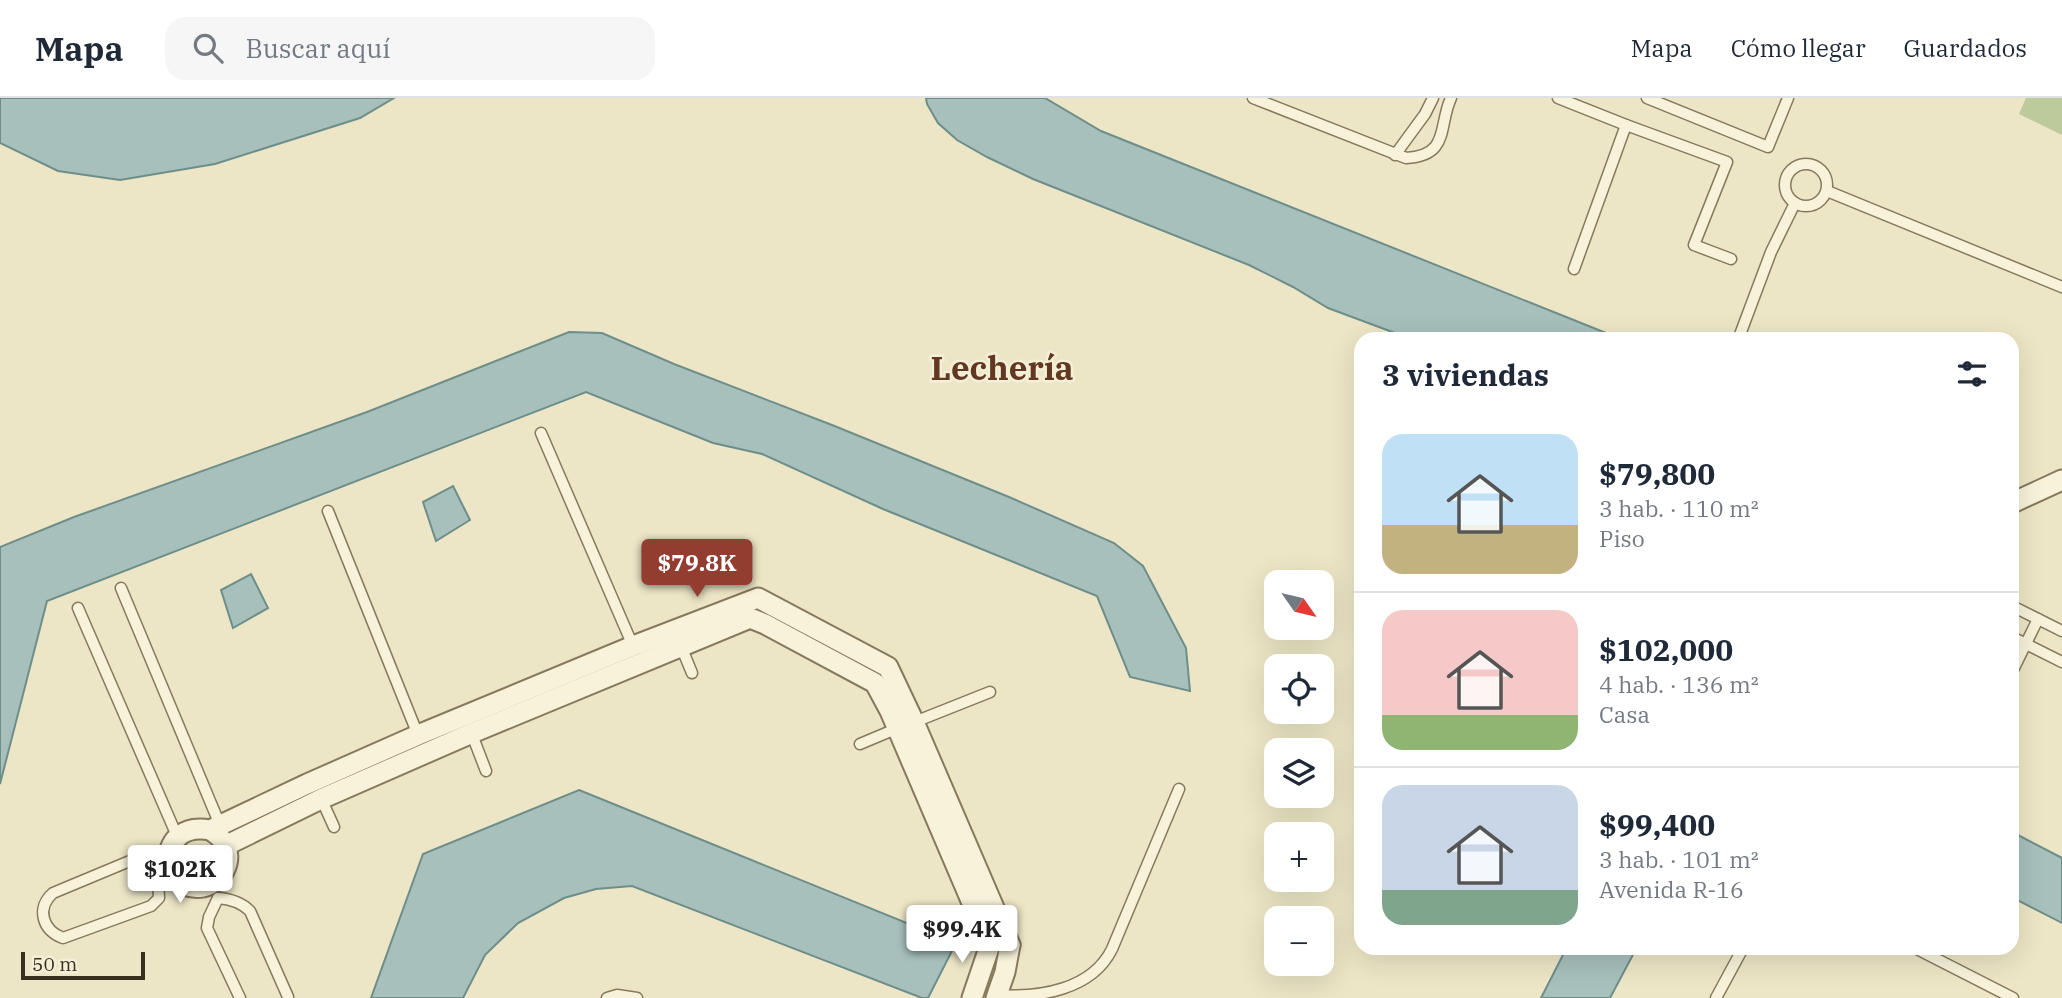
<!DOCTYPE html>
<html lang="es">
<meta charset="utf-8">
<style>
:root{--surface:#fff;--page:#f6f6f7;--text:#1f2937;--muted:#747a83;--line:#e0e1e3;--accent:#923d30}
body{margin:0;font-family:"IBM Plex Serif",serif;background:var(--page);color:var(--text);height:100vh;display:flex;flex-direction:column;font-size:26px;white-space:nowrap}
*{box-sizing:border-box;margin:0}
p{font-size:23px;color:var(--muted)}
.icon{flex:none;width:38px;height:38px;fill:none;stroke:currentColor;stroke-width:2;stroke-linecap:round;stroke-linejoin:round}
.map{position:relative;flex:1;overflow:hidden}
.sheet{position:absolute;left:1354px;top:234px;width:665px;height:623px;display:flex;flex-direction:column;background:var(--surface);border-radius:21px;box-shadow:0 7px 28px #0002}
.sheet>*{flex:none}
.needle{width:46px;rotate:124deg}
.fabs{position:absolute;left:1264px;top:472px;display:grid;gap:14px}
.fabs a{display:grid;place-items:center;width:70px;height:70px;border-radius:14px;background:var(--surface);box-shadow:0 7px 28px #0002;font-size:35px}
.scale{position:absolute;left:21px;bottom:18px;width:124px;box-sizing:border-box;padding-left:7px;border:4px solid #372f20;border-top:0;font-size:19px;line-height:24px;white-space:nowrap;color:#372f20;-webkit-text-stroke:5px #f4efd6;paint-order:stroke}
.price{position:absolute;translate:-50% -60px;padding:0 16px;border-radius:7px;background:#fff;color:#222;font-size:23px;line-height:46px;filter:drop-shadow(0 2px 4px #0008)}
.price::after{content:'';position:absolute;left:50%;top:42px;width:21px;height:16px;margin-left:-10px;background:inherit;clip-path:polygon(0 0,100% 0,50% 100%)}
.price.on{background:var(--accent);color:#fff}
ul{padding:0;list-style:none}
li{display:flex;align-items:center;gap:21px;height:175px;padding:0 28px}
li+li{border-top:2px solid var(--line)}
li span{display:grid;place-items:center;flex:none;width:196px;height:140px;border-radius:21px;color:#555}
li>.icon{margin-inline-start:auto}
span .icon{width:84px;height:84px;fill:#fffc;stroke-width:1}
li b{font-size:30px}
h2{display:flex;justify-content:space-between;align-items:center;height:84px;padding:0 28px;font-size:30px}
header{display:flex;align-items:center;gap:42px;box-sizing:border-box;height:98px;padding:0 35px;background:var(--surface);border-bottom:2px solid var(--line)}
header strong{font-size:33px}
nav{display:flex;gap:38px;margin-inline-start:auto;font-size:24px}
.search{width:490px;height:63px;background:var(--page);display:flex;align-items:center;gap:18px;box-sizing:border-box;padding:0 24px;border-radius:21px;color:var(--muted);font-size:26px}
.map>svg:first-child{display:block}
.green{fill:#bdca9b}
.water{fill:#a7c0bc;stroke:#6e8e8a;stroke-width:2}
.lines{fill:none;stroke-linecap:round;stroke-linejoin:round}
.service-casing{stroke:#86795d;stroke-width:13}
.minor-casing{stroke:#86795d;stroke-width:23}
.service{stroke:#f7f2d9;stroke-width:10}
.minor{stroke:#f7f2d9;stroke-width:19}
.labels{text-anchor:middle;stroke-width:5;stroke-linejoin:round;paint-order:stroke}
.town-label{font-size:33px;font-weight:bold;fill:#623822;stroke:#f4efd6}
</style>
<header>
<strong>Mapa</strong>
<div class="search"><svg class="icon" aria-label="search" viewBox="0 0 24 24"><circle cx="10" cy="10" r="6"/><path d="M15 15l6 6"/></svg>Buscar aquí</div>
<nav><a>Mapa</a><a>Cómo llegar</a><a>Guardados</a></nav>
</header>
<div class="map">
<svg width="2062" height="900" viewBox="0 0 2062 900">
<rect width="100%" height="100%" fill="#ece6c6"/>
<polygon class="green" points="2026,0 2062,0 2062,37 2019,16"/>
<g class="water">
<polygon points="0,0 394,0 360,20 215,66 120,82 58,73 0,45"/>
<polygon points="926,0 1045,0 1101,33 1621,241 1411,241 1328,210 1293,189 1249,167 1033,81 987,59 957,42 938,25 927,6"/>
<polygon points="569,234 602,235 674,266 832,327 1009,399 1114,445 1143,468 1186,550 1190,593 1130,579 1097,498 883,411 762,356 713,345 586,294 47,503 0,686 0,449 74,419 367,314"/>
<polygon points="453,388 470,422 436,443 423,404"/>
<polygon points="251,476 268,510 233,530 221,492"/>
<polygon points="579,692 956,845 928,900 922,900 632,788 596,791 564,800 518,825 485,857 463,900 371,900 423,756"/>
<polygon points="2012,734 2062,760 2062,825 2013,800"/>
<polygon points="1566,851 1566,850 1636,851 1610,900 1541,900"/>
</g>
<g class="lines">
<defs>
<g id="service">
<path d="M1253 0 1406 60C1450 58 1438 28 1451 0"/>
<polyline points="1558,0 1626,27 1574,171"/>
<polyline points="1647,0 1768,49 1788,0"/>
<polyline points="1626,27 1727,64 1694,147 1731,161"/>
<polyline points="1395,57 1425,16 1433,0"/>
<circle cx="1806" cy="87" r="21"/>
<polyline points="1827,93 2062,189"/>
<polyline points="1738,242 1771,154 1795,105"/>
<polyline points="541,335 633,548"/>
<polyline points="328,413 418,637"/>
<polyline points="121,490 220,727"/>
<polyline points="2012,508 2062,533"/>
<polyline points="78,510 177,738"/>
<polyline points="2012,539 2062,564"/>
<polyline points="680,546 692,575"/>
<polyline points="2012,574 2038,521"/>
<polyline points="912,625 990,594"/>
<polyline points="471,634 486,673"/>
<polyline points="860,646 898,630"/>
<polyline points="320,698 334,729"/>
<path d="M158 778 148 762 137 760 53 795C36 810 42 832 63 840L151 808 159 800 158 778 170 771"/>
<path d="M218 800C231 801 241 804 250 813L288 899"/>
<polyline points="218,800 209,819 207,830 240,900"/>
<polyline points="1915,850 2013,900"/>
<path d="M997 897C1039 900 1092 892 1112 851L1179 691"/>
<polyline points="607,900 617,897 637,900"/>
<polyline points="1716,900 1743,850"/>
</g>
<g id="minor">
<polyline points="2012,405 2062,382"/>
<path d="M210 732C225 740 233 756 224 773 220 781 212 787 203 789 158 796 155 722 210 732L307 686 418 637 633 548 758 500 888 569 914 624 1010 847"/>
<polyline points="227,747 321,701 472,635 750,520 765,526 875,585 890,613 990,847"/>
<polyline points="972,900 990,847"/>
<polyline points="996,900 1005,874 1010,847"/>
</g>
</defs>
<use href="#service" class="service-casing"/>
<use href="#minor" class="minor-casing"/>
<use href="#service" class="service"/>
<use href="#minor" class="minor"/>
</g>
<g class="labels">
<g class="town-label">
<text x="1002" y="282">Lechería</text>
</g>
</g>
</svg>
<div class="fabs">
<a><svg class="needle" viewBox="-14 -14 28 28"><path d="M0-13l5 13h-10z" fill="#e53935"/><path d="M0 13l5-13h-10z" fill="#747a83"/></svg></a>
<a><svg class="icon" aria-label="locate" viewBox="0 0 24 24"><circle cx="12" cy="12" r="6"/><path d="M12 2v4M12 18v4M2 12h4M18 12h4"/></svg></a>
<a><svg class="icon" aria-label="layers" viewBox="0 0 24 24"><path d="M12 4l9 5-9 5-9-5zM3 14l9 5 9-5"/></svg></a>
<a>+</a>
<a>−</a>
</div>
<div class="scale">50 m</div>
<b class="price on" style="left:697px;top:501px">$79.8K</b>
<b class="price" style="left:180px;top:807px">$102K</b>
<b class="price" style="left:962px;top:867px">$99.4K</b>
<section class="sheet">
<h2>3 viviendas<svg class="icon" aria-label="filters" viewBox="0 0 24 24"><path d="M4 7h16M4 17h16"/><circle cx="9" cy="7" r="2"/><circle cx="15" cy="17" r="2"/></svg></h2>
<ul>
<li><span style="background:linear-gradient(#bfe0f5 65%,#c2b280 0)"><svg class="icon" aria-label="home" viewBox="0 0 24 24"><path d="M3 11l9-7 9 7M6 9v11h12V9"/></svg></span><div><b>$79,800</b><p>3 hab. · 110 m²</p><p>Piso</p></div></li>
<li><span style="background:linear-gradient(#f6c9c9 75%,#8fb573 0)"><svg class="icon" aria-label="home" viewBox="0 0 24 24"><path d="M3 11l9-7 9 7M6 9v11h12V9"/></svg></span><div><b>$102,000</b><p>4 hab. · 136 m²</p><p>Casa</p></div></li>
<li><span style="background:linear-gradient(#c9d6e8 75%,#7fa58c 0)"><svg class="icon" aria-label="home" viewBox="0 0 24 24"><path d="M3 11l9-7 9 7M6 9v11h12V9"/></svg></span><div><b>$99,400</b><p>3 hab. · 101 m²</p><p>Avenida R-16</p></div></li>
</ul>
</section>
</div>
